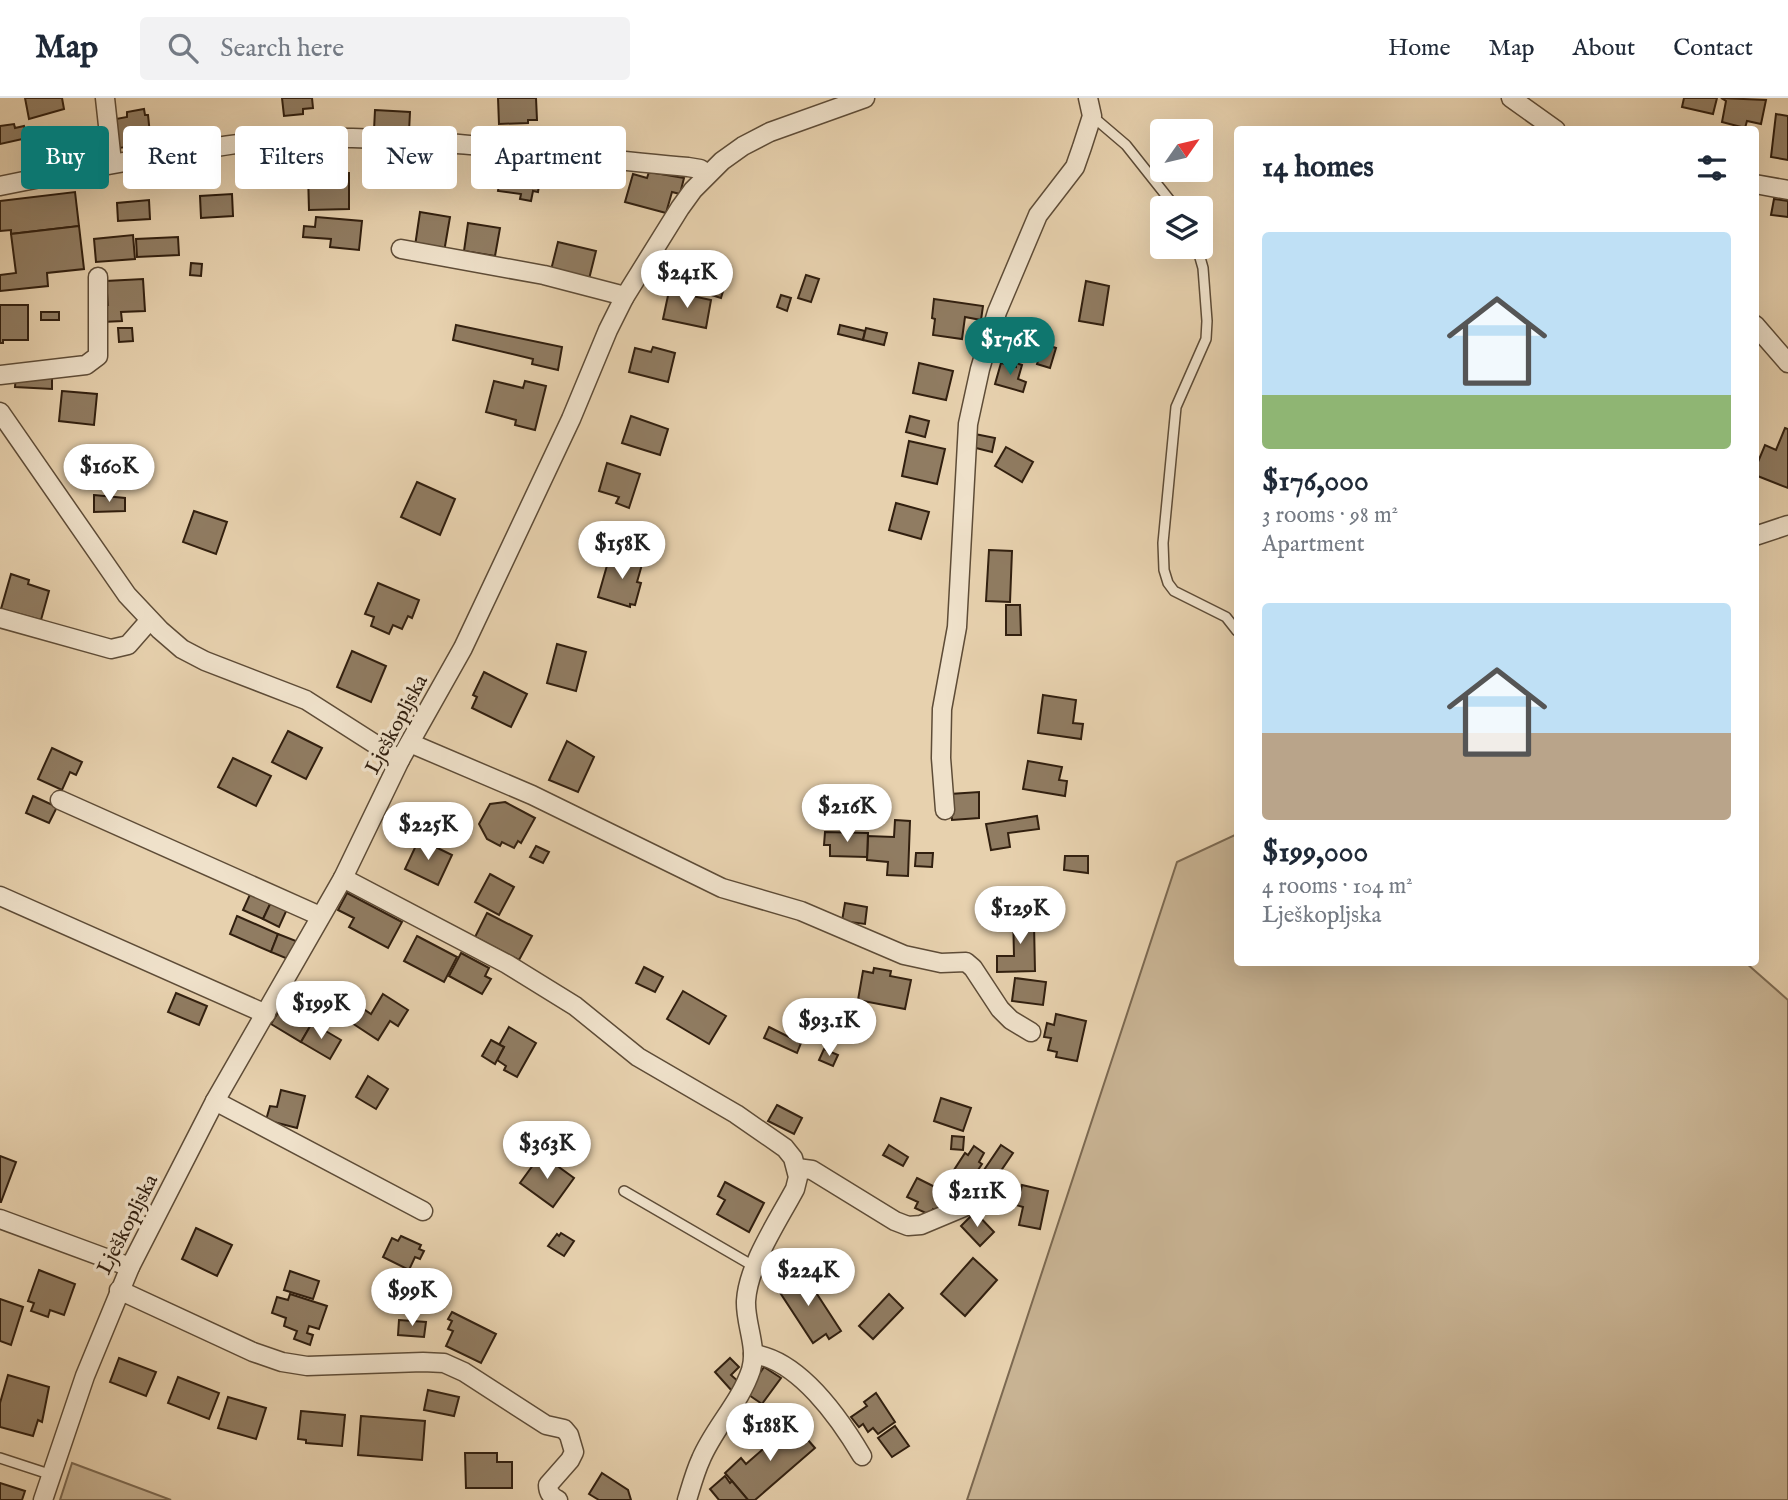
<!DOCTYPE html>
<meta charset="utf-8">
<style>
:root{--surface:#fff;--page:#f2f2f3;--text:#1f2937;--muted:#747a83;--line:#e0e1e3;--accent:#0f766e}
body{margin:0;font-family:"IM FELL English",serif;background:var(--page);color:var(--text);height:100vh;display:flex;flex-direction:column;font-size:26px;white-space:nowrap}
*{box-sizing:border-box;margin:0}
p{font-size:23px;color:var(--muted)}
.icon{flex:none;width:38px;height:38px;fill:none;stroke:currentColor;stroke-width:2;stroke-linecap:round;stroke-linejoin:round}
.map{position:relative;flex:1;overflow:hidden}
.drawer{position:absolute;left:1234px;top:28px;width:525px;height:840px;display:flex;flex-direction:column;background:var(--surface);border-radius:7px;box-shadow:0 7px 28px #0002}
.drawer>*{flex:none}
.guide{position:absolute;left:21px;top:28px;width:665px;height:63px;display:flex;gap:14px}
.needle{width:46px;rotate:56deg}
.tools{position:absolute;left:1150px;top:21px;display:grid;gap:14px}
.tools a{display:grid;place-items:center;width:63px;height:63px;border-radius:7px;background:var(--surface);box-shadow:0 7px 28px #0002;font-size:35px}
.price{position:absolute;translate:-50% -60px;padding:0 16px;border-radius:24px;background:#fff;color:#222;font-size:23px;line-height:46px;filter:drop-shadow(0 2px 4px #0008)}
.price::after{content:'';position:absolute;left:50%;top:42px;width:21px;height:16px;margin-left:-10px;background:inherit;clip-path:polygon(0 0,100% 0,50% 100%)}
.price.active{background:var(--accent);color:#fff}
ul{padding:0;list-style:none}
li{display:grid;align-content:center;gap:14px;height:371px;padding:0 28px}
li span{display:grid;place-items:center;height:217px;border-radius:7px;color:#555}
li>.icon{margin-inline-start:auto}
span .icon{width:126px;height:126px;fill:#fffc;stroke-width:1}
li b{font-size:30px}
h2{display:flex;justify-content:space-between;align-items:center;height:84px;padding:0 28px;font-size:30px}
.pill{padding:0 24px;border-radius:7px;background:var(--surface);box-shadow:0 7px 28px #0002;font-size:24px;line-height:63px}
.pill.active{background:var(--accent);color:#fff}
header{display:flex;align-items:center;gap:42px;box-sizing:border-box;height:98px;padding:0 35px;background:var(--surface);border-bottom:2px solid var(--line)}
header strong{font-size:33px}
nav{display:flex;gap:38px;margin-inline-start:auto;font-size:24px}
.search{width:490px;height:63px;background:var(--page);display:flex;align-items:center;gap:18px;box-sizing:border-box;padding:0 24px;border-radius:7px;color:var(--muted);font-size:26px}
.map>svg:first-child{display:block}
.green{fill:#c8b393;stroke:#7c6951;stroke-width:2}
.building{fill:#907c62;stroke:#311f0f;stroke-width:2}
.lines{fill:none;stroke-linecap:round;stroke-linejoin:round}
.lane-casing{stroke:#5e4c37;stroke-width:12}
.street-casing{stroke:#5e4c37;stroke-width:21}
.lane{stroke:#efe1ca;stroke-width:9}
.street{stroke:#efe1ca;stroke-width:18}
.labels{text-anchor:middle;stroke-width:7;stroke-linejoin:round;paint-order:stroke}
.street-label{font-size:21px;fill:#311f0f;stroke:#efe1ca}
</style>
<header>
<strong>Map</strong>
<div class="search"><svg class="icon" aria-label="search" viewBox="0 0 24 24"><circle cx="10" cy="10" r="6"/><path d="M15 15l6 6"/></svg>Search here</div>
<nav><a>Home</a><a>Map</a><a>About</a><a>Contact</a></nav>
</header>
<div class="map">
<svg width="1788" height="1402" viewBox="0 0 1788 1402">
<rect width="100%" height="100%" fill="#e7d1ae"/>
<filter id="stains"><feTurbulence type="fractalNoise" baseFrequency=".00286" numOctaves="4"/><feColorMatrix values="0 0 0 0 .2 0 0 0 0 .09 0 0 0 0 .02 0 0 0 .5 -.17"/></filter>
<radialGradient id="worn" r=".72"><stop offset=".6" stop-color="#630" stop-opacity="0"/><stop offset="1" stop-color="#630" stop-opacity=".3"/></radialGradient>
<g class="green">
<polygon points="1237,736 1237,864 1746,865 1788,902 1788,1402 967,1402 1177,764"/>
<polygon points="72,1365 171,1402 60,1402"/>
</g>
<g class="building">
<polygon points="25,0 62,0 64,11 29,21"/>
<polygon points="282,0 312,0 313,10 303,11 303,16 284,18"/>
<polygon points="498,0 536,0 537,22 528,22 528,25 499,26"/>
<polygon points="1684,0 1717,0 1713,16 1682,9"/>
<polygon points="1721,0 1766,2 1761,26 1747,23 1745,30 1722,24 1726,3"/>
<polygon points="144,11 145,17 148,17 151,46 119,50 116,21 127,19 127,14"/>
<polygon points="375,12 410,14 409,34 374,32"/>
<polygon points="1776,16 1788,18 1788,62 1771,59"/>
<polygon points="14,26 15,30 24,28 27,40 0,46 0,28"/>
<polygon points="502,68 541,74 538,94 533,93 531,103 520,101 521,96 498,93"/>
<polygon points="649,74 684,80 680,96 672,94 666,115 625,104 633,76 647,80"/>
<polygon points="349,75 349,111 309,112 308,76"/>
<polygon points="75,94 79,128 11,136 11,132 0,133 0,103"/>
<polygon points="232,96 233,118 201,120 200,98"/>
<polygon points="1774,101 1788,103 1788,119 1771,117"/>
<polygon points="149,102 150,121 118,123 117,105"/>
<polygon points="420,114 450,119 444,154 415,148"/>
<polygon points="316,119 362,123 359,152 330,149 331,141 303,139 304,128 315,129"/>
<polygon points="468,125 500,130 495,158 464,153"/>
<polygon points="79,128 84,171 47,175 48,188 0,193 0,177 16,175 11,136"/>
<polygon points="133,137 135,161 96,164 94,141"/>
<polygon points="178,139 179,157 137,159 136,141"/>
<polygon points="558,144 596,153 589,181 551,172"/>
<polygon points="191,165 202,166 201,178 190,177"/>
<polygon points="716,166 730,170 721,200 689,190 696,167 714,173"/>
<polygon points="806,177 819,181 811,204 798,200"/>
<polygon points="143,181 145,213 121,214 122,223 103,224 102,207 108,207 106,183"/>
<polygon points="1086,183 1109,188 1103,227 1079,223"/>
<polygon points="669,193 711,202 706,230 663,221"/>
<polygon points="781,197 791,200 787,213 777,209"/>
<polygon points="934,201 983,208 981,222 965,219 962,241 933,237 935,221 932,220"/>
<polygon points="0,207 28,207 28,242 3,242 3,245 0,245"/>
<rect x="41" y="214" width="18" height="8"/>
<polygon points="456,227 562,249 558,272 532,266 533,261 453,242"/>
<polygon points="840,227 865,233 863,242 838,236"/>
<polygon points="118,230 132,230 133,243 119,244"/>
<polygon points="866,230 887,235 884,247 863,242"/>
<polygon points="1044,246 1056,250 1050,270 1037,266"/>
<polygon points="653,249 675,255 668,284 629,274 635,250 651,254"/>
<polygon points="919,265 953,273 946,302 913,295"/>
<polygon points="1001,265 1016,269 1016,265 1022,267 1018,281 1026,284 1023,294 995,286"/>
<polygon points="16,276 52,279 52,291 15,289"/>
<polygon points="494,283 523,290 525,283 546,288 535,332 515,327 516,322 486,314"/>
<polygon points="62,293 97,296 94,327 59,323"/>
<polygon points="631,318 668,331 660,357 622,345"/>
<polygon points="910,318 929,323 925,339 906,334"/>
<polygon points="1785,330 1788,331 1788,390 1755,377 1755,371 1765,347 1776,352"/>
<polygon points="975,336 995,340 992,354 972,349"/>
<polygon points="909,343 945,351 937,386 902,378"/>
<polygon points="1006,349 1033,364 1022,384 995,368"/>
<polygon points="607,365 640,376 629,410 616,405 619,399 599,393"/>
<polygon points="417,384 455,401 440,437 401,419"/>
<polygon points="94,397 125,400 125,413 94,414"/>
<polygon points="896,405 929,414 921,441 889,432"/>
<polygon points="194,413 227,424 216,456 183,444"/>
<polygon points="989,452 1012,453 1010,504 986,503"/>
<polygon points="619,456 643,463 637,484 641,485 635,507 630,506 630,509 598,499 608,464 616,466"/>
<polygon points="11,476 29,482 28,486 49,493 41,522 1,511"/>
<polygon points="378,485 419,502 412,520 408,518 402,531 393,527 389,536 371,528 374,519 365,516"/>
<polygon points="1006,507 1020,507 1021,537 1006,537"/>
<polygon points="557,546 586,554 576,593 547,585"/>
<polygon points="352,553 386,568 371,604 337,589"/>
<polygon points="484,574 527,596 511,629 472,610 477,599 473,597"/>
<polygon points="1043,597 1076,602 1073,625 1083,626 1081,641 1038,635"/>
<polygon points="288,633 322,650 306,681 272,664"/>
<polygon points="567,643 594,659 578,694 549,682"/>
<polygon points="52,650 82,664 76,677 70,674 62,692 38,681"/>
<polygon points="233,660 271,678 256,708 218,689"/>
<polygon points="1028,663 1062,669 1059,682 1067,683 1065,698 1023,691"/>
<polygon points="979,694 979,720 952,722 950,696"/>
<polygon points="33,698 57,709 49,725 26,715"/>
<polygon points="505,704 535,720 521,745 518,743 514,750 502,744 500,748 487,741 479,726 490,706"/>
<polygon points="1037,718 1039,731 1008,735 1010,749 991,752 986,726"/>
<polygon points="895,722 910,723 908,778 887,777 888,764 867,762 868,738 894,739"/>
<polygon points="825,734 868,735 867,759 830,758 830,747 824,747"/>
<polygon points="419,741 452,757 438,787 405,771"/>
<polygon points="536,748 549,754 543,765 530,759"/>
<polygon points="916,755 933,755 932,769 915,768"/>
<polygon points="1065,758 1088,758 1088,775 1064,772"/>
<polygon points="490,776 514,789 499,817 475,804"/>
<polygon points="252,792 272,802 263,821 243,812"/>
<polygon points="347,795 402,824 388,850 349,829 354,820 338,812"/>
<polygon points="272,802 288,809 279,829 263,821"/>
<polygon points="845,805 867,809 865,826 842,823"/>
<polygon points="1013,814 1032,814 1032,826 1034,826 1035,873 997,874 997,858 1014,858"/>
<polygon points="487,815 532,838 519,862 475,839"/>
<polygon points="237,818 278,836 271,854 230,836"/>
<polygon points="278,836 296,843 288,861 271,854"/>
<polygon points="417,838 457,859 444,884 404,863"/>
<polygon points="461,855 489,870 485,878 491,881 482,896 449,878"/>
<polygon points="644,869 663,879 655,894 636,885"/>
<polygon points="874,870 891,873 890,878 911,882 905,911 858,902 863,873 873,875"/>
<polygon points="1015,880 1046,884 1043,907 1012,903"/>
<polygon points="300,885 307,889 306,892 320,900 307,923 286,910"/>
<polygon points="683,893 726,918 709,946 667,921"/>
<polygon points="176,895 207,908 199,927 168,914"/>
<polygon points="383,896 408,912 398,928 390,923 378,942 352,925 362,910 371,916"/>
<polygon points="282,908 312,925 301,944 271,926"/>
<polygon points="1056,916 1086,923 1077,963 1056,959 1057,954 1048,952 1051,940 1044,939 1047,925 1054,927"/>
<polygon points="312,925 341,942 330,961 301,944"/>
<polygon points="509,929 536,945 517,979 504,972 506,968 497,962 504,949 499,947"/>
<polygon points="769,929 801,945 797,955 764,940"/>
<polygon points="491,942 504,949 495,966 482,958"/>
<polygon points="824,951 838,957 833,968 819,962"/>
<polygon points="368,978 388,991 376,1011 356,999"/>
<polygon points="281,992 305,998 297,1030 266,1022 270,1008 277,1009"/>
<polygon points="941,1000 971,1010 963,1033 934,1023"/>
<polygon points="777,1007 802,1020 794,1036 768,1023"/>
<polygon points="952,1038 964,1039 963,1052 951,1051"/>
<polygon points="889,1047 908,1059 903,1068 883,1057"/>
<polygon points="1001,1047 1013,1055 996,1080 984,1072"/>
<polygon points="974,1048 984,1055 979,1064 982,1066 960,1099 943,1089 965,1055 968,1057"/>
<polygon points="0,1058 16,1064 1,1104 0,1104"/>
<polygon points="539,1059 547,1065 549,1062 574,1080 553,1109 520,1085"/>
<polygon points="917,1080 947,1095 939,1114 933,1111 930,1117 915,1110 918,1104 907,1099"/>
<polygon points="725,1084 764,1105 749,1134 717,1116 725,1102 718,1098"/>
<polygon points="1022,1087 1048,1093 1040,1131 1019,1127 1023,1109 1009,1105 1012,1094 1020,1096"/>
<polygon points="975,1114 994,1134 980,1148 961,1128"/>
<polygon points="196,1130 232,1147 217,1178 182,1161"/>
<polygon points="561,1135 574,1143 564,1158 548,1148 557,1136 559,1138"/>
<polygon points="401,1138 421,1147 419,1151 424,1153 420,1161 415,1159 409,1172 383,1159 392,1140 398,1143"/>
<polygon points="973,1160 997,1182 965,1218 941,1196"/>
<polygon points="39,1172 75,1186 64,1217 50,1212 48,1219 31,1213 34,1205 28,1203"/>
<polygon points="290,1173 319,1183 313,1201 284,1192"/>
<polygon points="802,1173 841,1233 829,1241 826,1236 813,1245 777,1190"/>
<polygon points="290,1196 327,1208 319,1231 309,1228 307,1235 313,1237 310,1247 294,1241 297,1233 284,1228 286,1220 272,1215 277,1199 288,1202"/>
<polygon points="889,1196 903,1210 873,1241 859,1228"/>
<polygon points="0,1201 23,1209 11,1247 0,1243"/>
<polygon points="452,1214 496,1236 481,1265 446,1248 453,1233 448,1231 452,1223 448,1221"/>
<polygon points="399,1222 426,1224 424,1239 398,1237"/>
<polygon points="119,1260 156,1274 146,1298 110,1284"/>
<polygon points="730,1260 739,1269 731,1277 740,1285 732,1293 715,1274"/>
<polygon points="764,1269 781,1280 762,1306 746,1295"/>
<polygon points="8,1277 49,1289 42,1324 38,1322 33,1338 0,1329 0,1305"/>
<polygon points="178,1279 219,1295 209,1321 168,1305"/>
<polygon points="428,1292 459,1299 454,1318 424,1312"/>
<polygon points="876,1295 895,1324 878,1336 873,1330 868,1334 863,1326 859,1329 851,1319 867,1308 864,1304"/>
<polygon points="228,1299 266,1310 256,1341 218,1330"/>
<polygon points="301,1313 345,1317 342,1348 306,1345 306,1342 298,1341"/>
<polygon points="361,1318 425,1323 422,1362 358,1357"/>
<polygon points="793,1325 815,1350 755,1402 748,1402 725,1375 741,1360 746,1366"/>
<polygon points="895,1328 909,1348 892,1359 878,1340"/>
<polygon points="465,1355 497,1355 497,1364 512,1364 512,1390 466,1390"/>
<polygon points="602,1375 628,1392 631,1402 599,1402 589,1396"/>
<polygon points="725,1378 730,1385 732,1383 748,1402 719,1402 710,1391"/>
<polygon points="0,1385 25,1393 22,1402 0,1402"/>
</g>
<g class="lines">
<defs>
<g id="lane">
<polyline points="1092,18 1126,47 1176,110"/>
<polyline points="1197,149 1203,170 1207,223 1206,241 1176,309 1163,445 1164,472 1168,485 1174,493 1226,519 1237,533"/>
<polyline points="624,1093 755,1169"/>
<polyline points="0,1360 52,1377"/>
</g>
<g id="street">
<polyline points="105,0 112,64"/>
<polyline points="1511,0 1556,32"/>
<polyline points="1755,86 1788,92"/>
<path d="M0 88C68 74 135 61 203 51 237 46 273 40 308 40 435 38 561 58 688 69L700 71 708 76"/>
<polyline points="401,151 544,177 617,196 624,200"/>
<polyline points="1755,227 1788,265"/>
<polyline points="0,277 86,267 98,258 98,179"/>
<polyline points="0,314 127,497 160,532 182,551 205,563 306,602 400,662"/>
<polyline points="1755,438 1788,427"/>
<polyline points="0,520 111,551 128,547 149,523"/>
<polyline points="410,645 532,697 722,790 801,813 904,857 941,865 966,864 973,870 1000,911 1011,922 1031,934"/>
<polyline points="60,702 320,818"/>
<polyline points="945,712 941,660 942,611 957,529 968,326 980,271 997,214 1038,117 1075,69 1082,49 1092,18 1088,0"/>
<path d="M343 780 507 866 575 908 638 959 736 1016 785 1050 793 1060 798 1079 795 1091C778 1123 748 1167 746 1203 745 1226 758 1249 751 1272 740 1305 714 1330 701 1361 695 1374 691 1389 687 1402"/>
<polyline points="0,798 266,916"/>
<polyline points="215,1003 423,1113"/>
<polyline points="797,1070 812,1072 895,1123 908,1128 921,1127 964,1109 973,1104 983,1090"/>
<polyline points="0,1121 130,1169"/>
<path d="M119 1192 253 1254 282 1264 307 1268 423 1264 444 1265 464 1274 546 1327 564 1331 569 1337 574 1354 570 1362 548 1387C548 1395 552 1399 558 1402"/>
<path d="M753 1256C799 1262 840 1321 862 1358"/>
<polyline points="43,1402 85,1278 130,1169 215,1003 343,780 400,662 463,550 571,321 608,232 624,200 680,110 693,92 722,63 743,48 770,34 865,0"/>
</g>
</defs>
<use href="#lane" class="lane-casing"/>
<use href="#street" class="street-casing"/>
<use href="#lane" class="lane"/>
<use href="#street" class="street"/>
</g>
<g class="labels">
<g class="street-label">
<text transform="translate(396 626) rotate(-62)" y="7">Lješkopljska</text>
<text transform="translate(127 1126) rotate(-63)" y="7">Lješkopljska</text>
</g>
</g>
<rect width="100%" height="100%" filter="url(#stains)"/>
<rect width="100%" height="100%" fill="url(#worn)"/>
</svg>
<div class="tools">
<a><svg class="needle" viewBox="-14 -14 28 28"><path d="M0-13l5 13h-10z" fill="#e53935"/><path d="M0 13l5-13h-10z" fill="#747a83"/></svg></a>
<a><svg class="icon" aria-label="layers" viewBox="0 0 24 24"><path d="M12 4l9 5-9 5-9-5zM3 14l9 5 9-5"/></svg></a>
</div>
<b class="price" style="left:687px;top:212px">$241K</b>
<b class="price active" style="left:1010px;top:279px">$176K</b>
<b class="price" style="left:109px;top:406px">$160K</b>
<b class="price" style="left:622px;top:483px">$158K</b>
<b class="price" style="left:847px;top:746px">$216K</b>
<b class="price" style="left:428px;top:764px">$225K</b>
<b class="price" style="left:1020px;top:848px">$129K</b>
<b class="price" style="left:321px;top:943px">$199K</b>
<b class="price" style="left:829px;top:960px">$93.1K</b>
<b class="price" style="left:547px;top:1083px">$363K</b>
<b class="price" style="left:977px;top:1131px">$211K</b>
<b class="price" style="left:808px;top:1210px">$224K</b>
<b class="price" style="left:412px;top:1230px">$99K</b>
<b class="price" style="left:770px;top:1365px">$188K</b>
<div class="guide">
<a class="pill active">Buy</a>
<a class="pill">Rent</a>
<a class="pill">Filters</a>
<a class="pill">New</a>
<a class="pill">Apartment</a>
</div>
<section class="drawer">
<h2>14 homes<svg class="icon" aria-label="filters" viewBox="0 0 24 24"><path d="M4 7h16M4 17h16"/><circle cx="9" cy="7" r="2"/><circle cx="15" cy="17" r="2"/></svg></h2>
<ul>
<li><span style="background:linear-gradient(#bfe0f5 75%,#8fb573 0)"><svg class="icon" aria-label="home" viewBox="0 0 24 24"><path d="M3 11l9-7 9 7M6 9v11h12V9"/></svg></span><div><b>$176,000</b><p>3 rooms · 98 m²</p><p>Apartment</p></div></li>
<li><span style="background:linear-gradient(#bfe0f5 60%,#b9a48a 0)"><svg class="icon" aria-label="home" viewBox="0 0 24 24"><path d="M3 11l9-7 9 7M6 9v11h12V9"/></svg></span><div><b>$199,000</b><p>4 rooms · 104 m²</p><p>Lješkopljska</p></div></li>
</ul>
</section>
</div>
